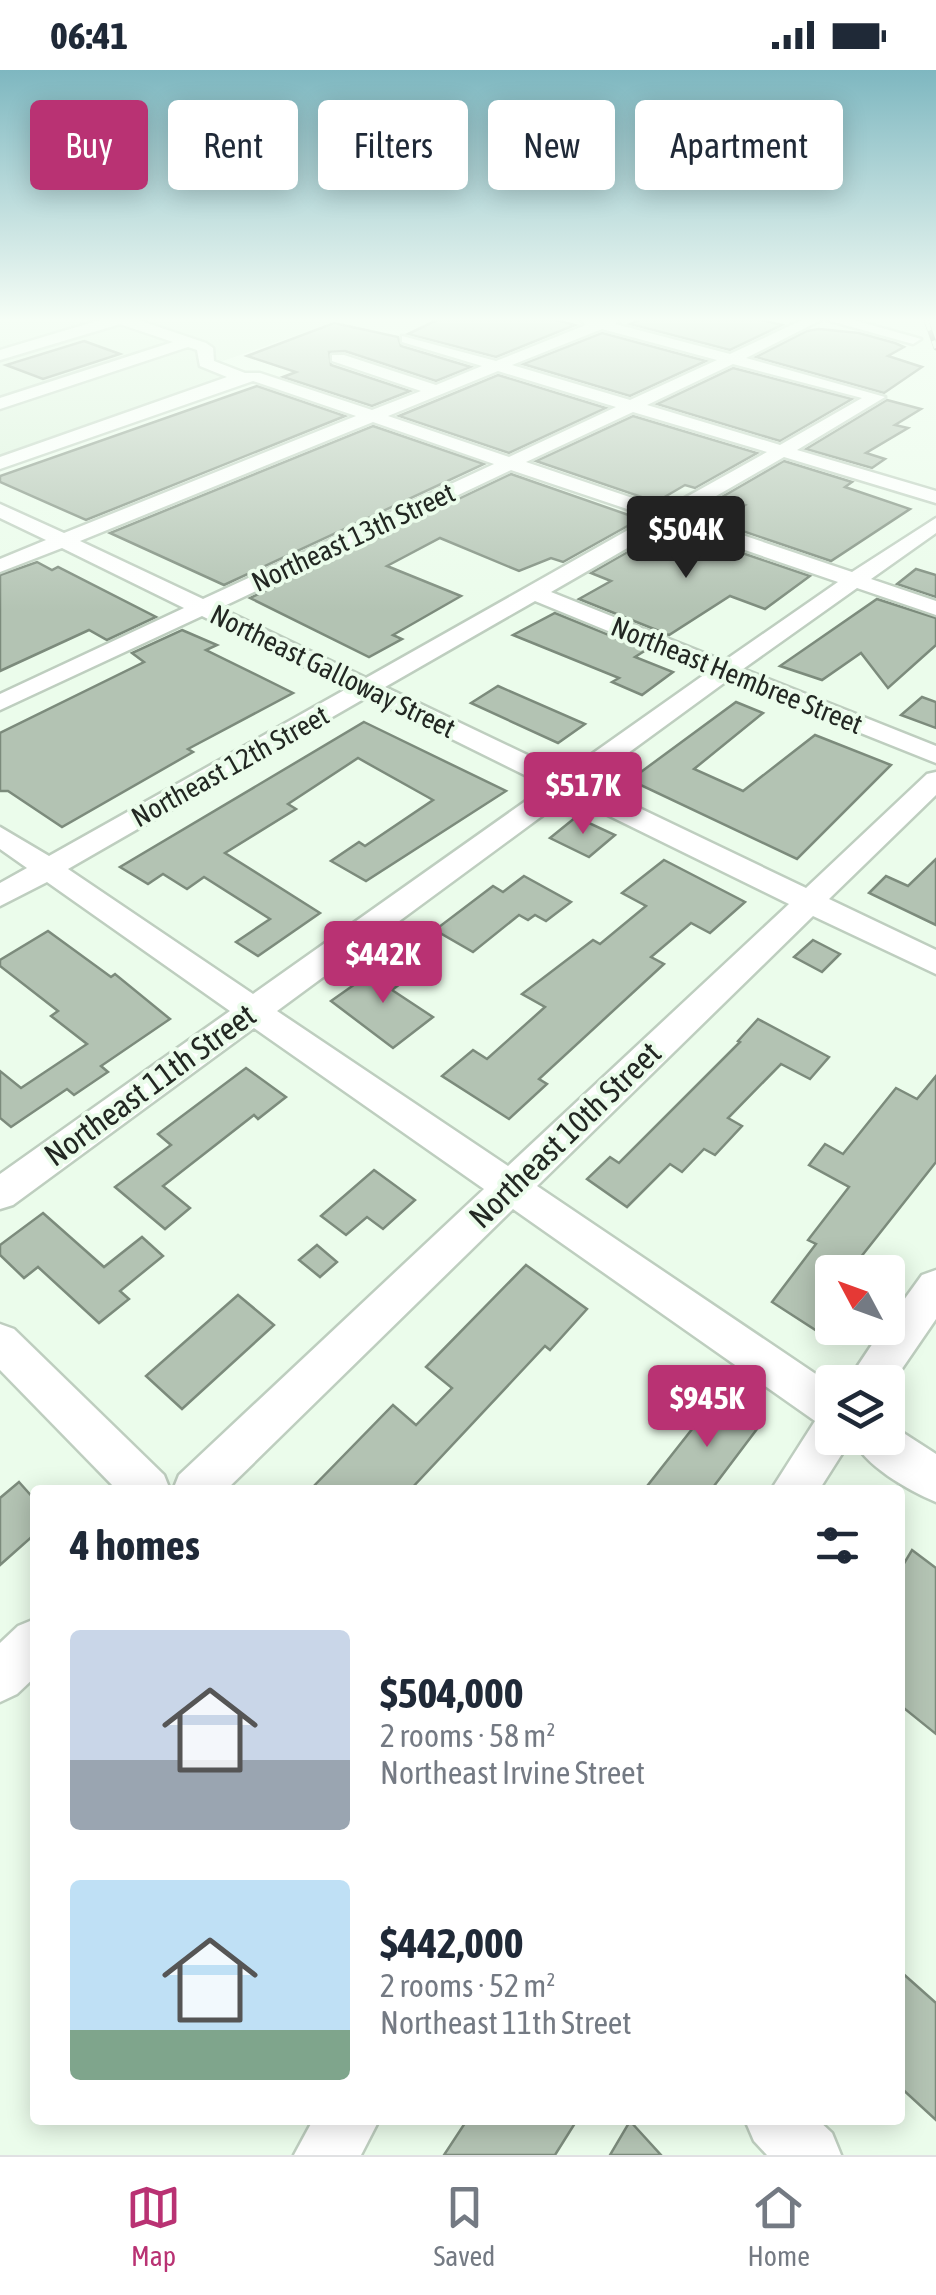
<!DOCTYPE html>
<meta charset="utf-8">
<style>
:root{--surface:#fff;--page:#f6f6f7;--text:#1f2937;--muted:#747a83;--line:#e0e1e3;--accent:#b93273}
body{margin:0;font-family:"Asap Condensed",sans-serif;background:var(--page);color:var(--text);height:100vh;display:flex;flex-direction:column;font-size:38px;white-space:nowrap}
*{box-sizing:border-box;margin:0}
p{font-size:32px;color:var(--muted)}
.icon{flex:none;width:55px;height:55px;fill:none;stroke:currentColor;stroke-width:2;stroke-linecap:round;stroke-linejoin:round}
.map{position:relative;flex:1;overflow:hidden}
.drawer{position:absolute;left:30px;top:1415px;width:875px;height:640px;display:flex;flex-direction:column;background:var(--surface);border-radius:10px;box-shadow:0 5px 25px #0003}
.drawer>*{flex:none}
.top-card{position:absolute;left:30px;top:30px;width:878px;height:90px;display:flex;gap:20px}
.needle{width:65px;rotate:311deg}
.controls{position:absolute;left:815px;top:1185px;display:grid;gap:20px}
.controls a{display:grid;place-items:center;width:90px;height:90px;border-radius:10px;background:var(--surface);box-shadow:0 5px 25px #0003;font-size:50px}
.price{position:absolute;translate:-50% -85px;padding:0 22px;border-radius:10px;background:var(--accent);color:#fff;font-size:32px;line-height:65px;filter:drop-shadow(0 2px 5px #0008)}
.price::after{content:'';position:absolute;left:50%;top:60px;width:30px;height:22px;margin-left:-15px;background:inherit;clip-path:polygon(0 0,100% 0,50% 100%)}
.price.current{background:#222;color:#fff}
ul{padding:0;list-style:none}
li{display:flex;align-items:center;gap:30px;height:250px;padding:0 40px}
li span{display:grid;place-items:center;flex:none;width:280px;height:200px;border-radius:10px;color:#555}
li>.icon{margin-inline-start:auto}
span .icon{width:120px;height:120px;fill:#fffc;stroke-width:1}
li b{font-size:42px}
h2{display:flex;justify-content:space-between;align-items:center;height:120px;padding:0 40px;font-size:42px}
.pill{padding:0 35px;border-radius:10px;background:var(--surface);box-shadow:0 5px 25px #0003;font-size:35px;line-height:90px}
.pill.current{background:var(--accent);color:#fff}
.status{display:flex;justify-content:space-between;align-items:center;height:70px;padding:0 50px;background:var(--surface);direction:ltr}
.status svg{height:28px;fill:currentColor}
.dock{display:flex;justify-content:space-around;align-items:center;height:140px;border-top:2px solid var(--line);background:var(--surface);font-size:28px;color:var(--muted)}
.dock a{display:grid;justify-items:center;gap:5px}
.dock .current{color:var(--accent)}
.map>svg:first-child{display:block}
.built{fill:#dcf2dc}
.building{fill:#b3c3b3;stroke:#7c8b7c;stroke-width:2.5}
.lines{fill:none;stroke-linecap:round;stroke-linejoin:round}
.minor-casing{stroke:#becebf;stroke-width:5}
.minor{fill:#fff;fill-rule:evenodd}
.rail-casing{stroke:#768076;stroke-width:5}
.rail{stroke:#ebfceb;stroke-width:4;stroke-dasharray:11;stroke-linecap:butt}
.labels{text-anchor:middle;stroke-width:8;stroke-linejoin:round;paint-order:stroke}
.far-street-label{font-size:28px;fill:#222722;stroke:#ebfceb}
.street-label{font-size:32px;fill:#222722;stroke:#ebfceb}
</style>
<div class="status"><b>06:41</b><svg viewBox="0 0 49 12"><path d="M0 12V9h3v3zM5 12V6h3v6zM10 12V3h3v9zM15 12V0h3v12zM26 1h20v11H26zM47 4h2v5h-2z"/></svg></div>
<div class="map">
<svg width="936" height="2085" viewBox="0 0 936 2085">
<rect width="100%" height="100%" fill="#ebfceb"/>
<polygon class="built" points="0,250 340,250 220,292 243,301 0,387"/>
<g class="building">
<polygon points="437,250 556,250 575,255 496,287 408,264"/>
<polygon points="639,250 761,250 782,255 730,280 630,254"/>
<polygon points="334,253 398,267 401,276 471,297 436,311 345,281 329,282 331,295 410,321 372,336 283,307 296,302 247,286"/>
<polygon points="819,259 859,263 895,273 904,277 888,286 922,297 884,323 756,287 807,261"/>
<polygon points="602,263 606,264 706,291 630,326 523,294"/>
<polygon points="84,271 120,284 43,309 6,295"/>
<polygon points="733,298 852,329 780,371 657,334"/>
<polygon points="498,305 606,338 509,383 399,346"/>
<polygon points="257,316 345,346 86,450 0,412 0,406"/>
<polygon points="887,330 921,339 895,355 908,358 866,383 885,389 872,398 806,379"/>
<polygon points="633,346 757,383 695,418 685,415 656,432 536,391"/>
<polygon points="373,356 484,394 224,515 110,463"/>
<polygon points="784,391 852,412 845,417 910,439 831,491 716,452 745,435 722,427"/>
<polygon points="511,404 640,449 563,492 551,488 519,501 440,468 387,496 461,526 393,565 402,569 369,587 250,528"/>
<polygon points="668,459 692,466 810,506 765,539 730,526 669,565 579,529 611,511 591,503"/>
<polygon points="37,492 52,500 58,497 156,547 107,570 89,560 0,601 0,505"/>
<polygon points="916,499 936,505 936,527 897,514"/>
<polygon points="877,529 936,548 936,575 888,618 861,583 822,610 780,596"/>
<polygon points="555,543 646,580 635,587 673,602 642,625 612,612 619,608 513,565"/>
<polygon points="182,560 217,575 206,580 293,623 188,679 193,682 62,757 8,721 0,721 0,663 144,592 132,583"/>
<polygon points="498,616 585,654 558,673 471,633"/>
<polygon points="922,627 936,632 936,658 901,645"/>
<polygon points="736,632 763,643 694,699 743,721 815,665 891,695 797,789 630,710"/>
<polygon points="364,652 506,721 366,811 331,791 359,772 365,776 433,730 358,688 288,734 296,739 225,783 320,843 258,886 236,872 270,849 204,807 187,819 163,804 148,814 120,797"/>
<polygon points="576,747 615,765 589,787 550,768"/>
<polygon points="936,789 936,855 869,823 886,806 908,816"/>
<polygon points="664,790 745,832 710,863 691,853 651,887 664,894 539,1009 547,1014 509,1049 442,1006 473,980 487,989 545,937 522,924 593,870 600,874 646,836 622,823"/>
<polygon points="524,806 571,832 546,851 535,845 528,850 519,845 473,882 435,860 493,816 503,822"/>
<polygon points="48,861 111,907 115,904 170,949 101,996 108,1002 74,1025 67,1019 11,1057 0,1048 0,1001 21,1018 87,974 51,946 58,941 0,896 0,890"/>
<polygon points="813,870 840,884 822,902 794,887"/>
<polygon points="385,893 408,908 392,920 433,947 393,978 331,931"/>
<polygon points="758,949 829,987 810,1009 781,994 728,1048 742,1056 715,1085 704,1079 682,1102 670,1094 627,1137 587,1109 610,1087 619,1093 740,972 738,971"/>
<polygon points="246,998 286,1027 258,1049 254,1045 163,1116 190,1138 165,1159 115,1117 171,1075 158,1064"/>
<polygon points="936,1006 936,1092 849,1202 832,1202 832,1240 817,1261 772,1232 816,1174 808,1170 849,1117 809,1095 825,1074 843,1084 896,1018 917,1029"/>
<polygon points="374,1100 415,1130 383,1159 367,1147 346,1165 321,1146"/>
<polygon points="43,1143 104,1197 142,1167 163,1186 120,1221 129,1229 99,1253 38,1197 24,1208 0,1185 0,1175"/>
<polygon points="317,1175 337,1192 320,1207 299,1190"/>
<polygon points="526,1195 587,1239 550,1280 545,1276 410,1420 310,1420 393,1335 416,1355 452,1318 426,1297"/>
<polygon points="238,1225 274,1255 182,1339 146,1306"/>
<polygon points="719,1325 760,1355 711,1420 644,1420"/>
<polygon points="19,1412 35,1430 35,1464 0,1495 0,1428"/>
<polygon points="912,1480 936,1498 936,1664 900,1635 900,1500"/>
<polygon points="900,1901 936,1933 936,2050 900,2017"/>
<polygon points="467,2050 577,2050 555,2085 444,2085"/>
<polygon points="630,2051 661,2085 610,2085"/>
</g>
<g class="lines">
<defs>
<g id="minor">
<path d="M100 250H138L206 273 213 278 214 291 245 303H260L372 340 421 321 332 291V285H344L436 315 482 296 402 272V266L496 291 586 255 581 250H618L615 254 730 284 802 250H821L746 288 885 327 797 380 936 421V433L784 387 683 445 852 502 936 448V463L871 509 936 531V545L857 518 743 599 936 676V693L728 610 587 713 806 818 927 704 936 702V725L829 829 936 880V904L813 846 537 1116 832 1315V1368H852L819 1420H771L815 1351 513 1139 226 1420H173L179 1405 484 1119 254 958 13 1135 0 1139V1104L230 941 47 812 0 836V813L27 798 0 779V757L49 786 348 618 202 546 0 640V624L184 538 62 478 0 502V489L46 470 0 448V434L64 463 356 346 253 311 0 399V387L227 307 200 296 197 280 188 277 0 339V328L173 272 120 254 0 290V280ZM602 259 717 290 630 330 512 295ZM733 294 862 328 780 375 647 335ZM498 301 616 337 509 387 388 346ZM633 342 767 382 665 439 526 392ZM373 352 494 394 203 529 80 471ZM511 400 651 447 366 608 220 538ZM669 454 838 512 724 591 551 522ZM535 531 708 602 565 703 385 617ZM367 627 547 716 253 924 68 799ZM569 726 789 834 508 1096 277 941Z"/>
<polygon points="827,250 853,250 921,269 913,274"/>
<polygon points="936,1200 936,1249 888,1319 888,1312 847,1312 883,1258 888,1258 888,1252 922,1205"/>
<polygon points="0,1254 14,1259 164,1405 170,1420 117,1420 0,1300"/>
<path d="M888 1353 936 1384V1432C908 1420 863 1395 853 1368H888Z"/>
<polygon points="35,1549 35,1607 17,1624 0,1632 0,1573 18,1556"/>
<polygon points="313,2050 379,2050 361,2085 294,2085"/>
<polygon points="745,2050 818,2050 832,2063 841,2085 767,2085 754,2071"/>
</g>
</defs>
<use href="#minor" class="minor-casing"/>
<use href="#minor" class="minor"/>
<defs>
<polyline id="rail" points="926,250 936,278"/>
</defs>
<use href="#rail" class="rail-casing"/>
<use href="#rail" class="rail"/>
</g>
<linearGradient id="sky" x2="0" y2="1"><stop stop-color="#7eb7c0"/><stop offset="0.46" stop-color="#f6fef6"/><stop offset="1" stop-color="#f6fef6" stop-opacity="0"/></linearGradient>
<rect width="936" height="542" fill="url(#sky)"/>
<g class="labels">
<g class="far-street-label">
<text transform="translate(353 467) rotate(-25)" y="10">Northeast 13th Street</text>
<text transform="translate(333 601) rotate(26)" y="10">Northeast Galloway Street</text>
<text transform="translate(737 605) rotate(22)" y="10">Northeast Hembree Street</text>
<text transform="translate(230 696) rotate(-29)" y="10">Northeast 12th Street</text>
</g>
<g class="street-label">
<text transform="translate(150 1015) rotate(-36)" y="11">Northeast 11th Street</text>
<text transform="translate(565 1065) rotate(-44)" y="11">Northeast 10th Street</text>
</g>
</g>
</svg>
<div class="controls">
<a><svg class="needle" viewBox="-14 -14 28 28"><path d="M0-13l5 13h-10z" fill="#e53935"/><path d="M0 13l5-13h-10z" fill="#747a83"/></svg></a>
<a><svg class="icon" aria-label="layers" viewBox="0 0 24 24"><path d="M12 4l9 5-9 5-9-5zM3 14l9 5 9-5"/></svg></a>
</div>
<b class="price current" style="left:686px;top:511px">$504K</b>
<b class="price" style="left:583px;top:767px">$517K</b>
<b class="price" style="left:383px;top:936px">$442K</b>
<b class="price" style="left:707px;top:1380px">$945K</b>
<div class="top-card">
<a class="pill current">Buy</a>
<a class="pill">Rent</a>
<a class="pill">Filters</a>
<a class="pill">New</a>
<a class="pill">Apartment</a>
</div>
<section class="drawer">
<h2>4 homes<svg class="icon" aria-label="filters" viewBox="0 0 24 24"><path d="M4 7h16M4 17h16"/><circle cx="9" cy="7" r="2"/><circle cx="15" cy="17" r="2"/></svg></h2>
<ul>
<li><span style="background:linear-gradient(#c9d6e8 65%,#9aa5b1 0)"><svg class="icon" aria-label="home" viewBox="0 0 24 24"><path d="M3 11l9-7 9 7M6 9v11h12V9"/></svg></span><div><b>$504,000</b><p>2 rooms · 58 m²</p><p>Northeast Irvine Street</p></div></li>
<li><span style="background:linear-gradient(#bfe0f5 75%,#7fa58c 0)"><svg class="icon" aria-label="home" viewBox="0 0 24 24"><path d="M3 11l9-7 9 7M6 9v11h12V9"/></svg></span><div><b>$442,000</b><p>2 rooms · 52 m²</p><p>Northeast 11th Street</p></div></li>
</ul>
</section>
</div>
<nav class="dock">
<a class="current"><svg class="icon" aria-label="map" viewBox="0 0 24 24"><path d="M3 6l6-2 6 2 6-2v14l-6 2-6-2-6 2zM9 4v14M15 6v14"/></svg>Map</a>
<a><svg class="icon" aria-label="saved" viewBox="0 0 24 24"><path d="M7 4h10v16l-5-4-5 4z"/></svg>Saved</a>
<a><svg class="icon" aria-label="home" viewBox="0 0 24 24"><path d="M3 11l9-7 9 7M6 9v11h12V9"/></svg>Home</a>
</nav>
